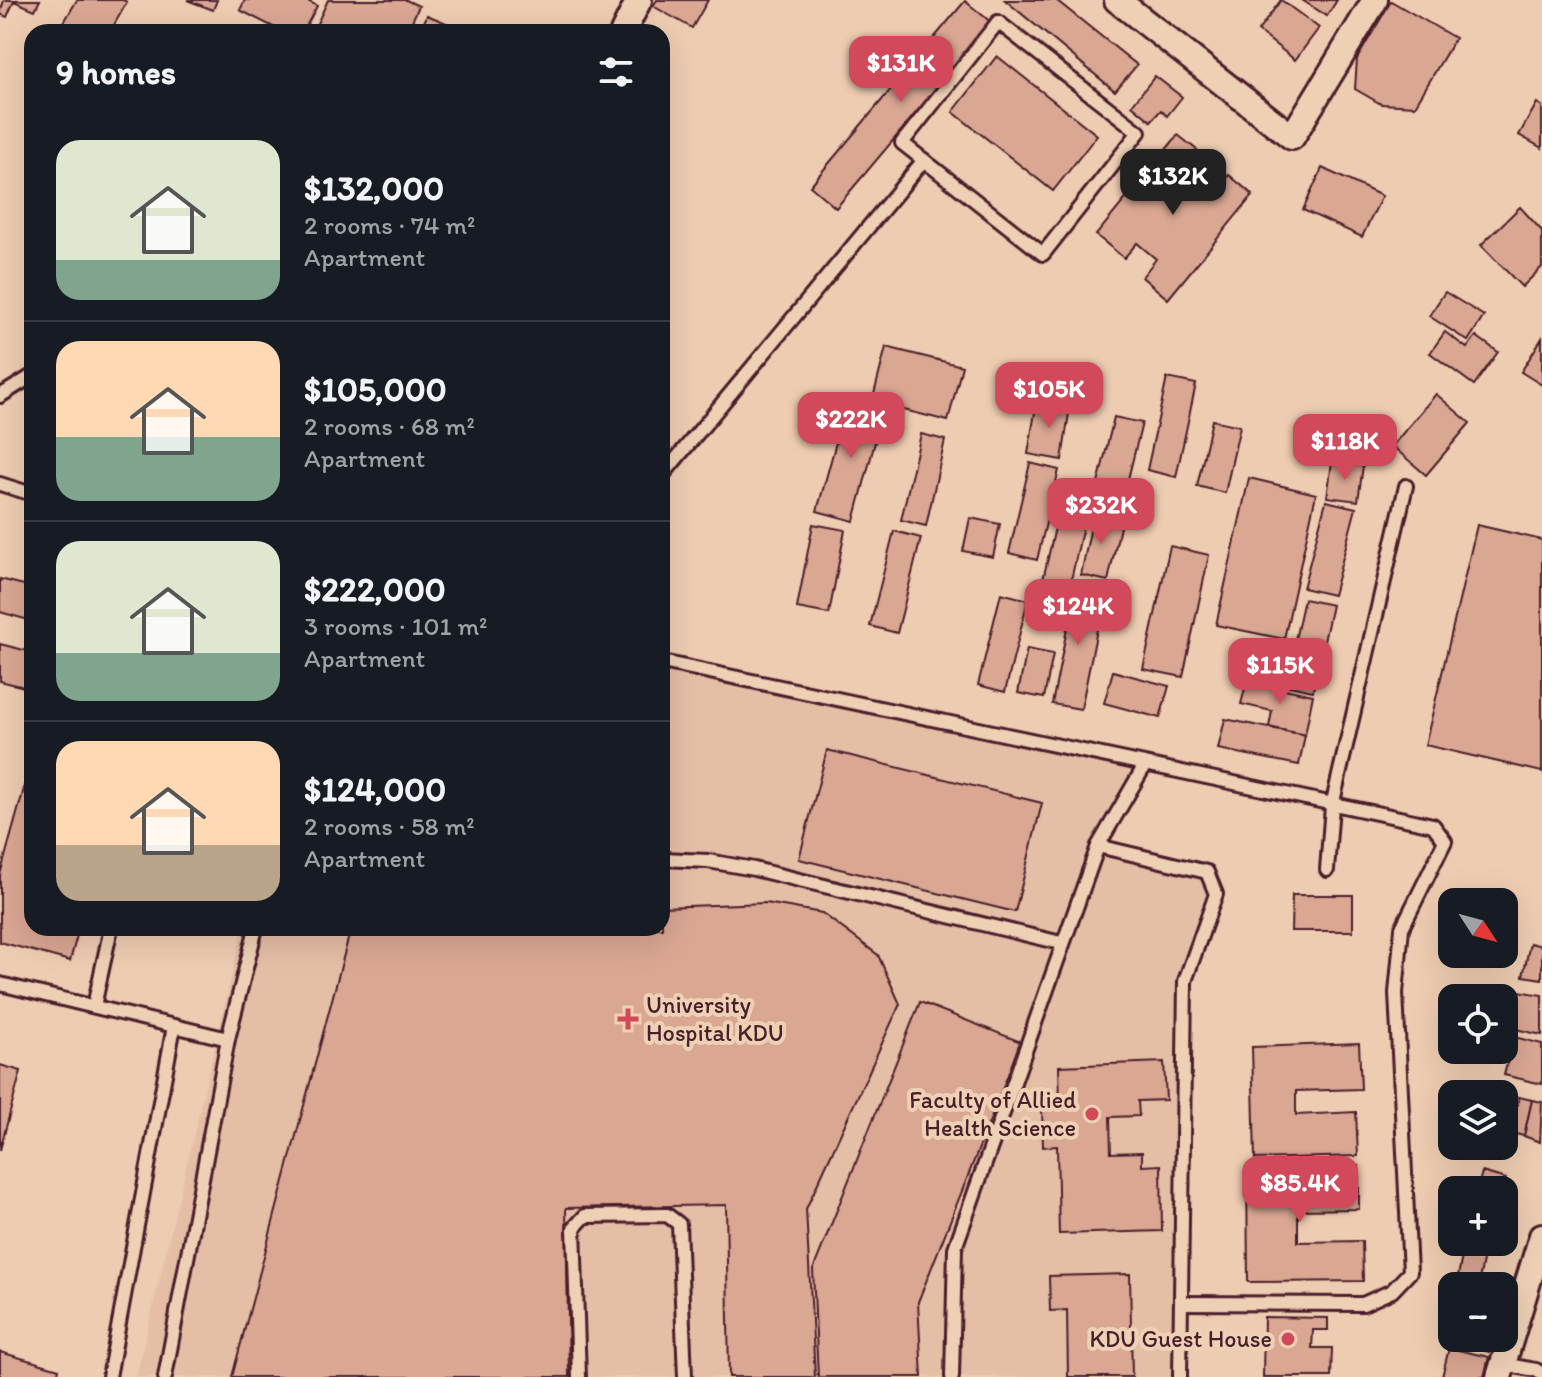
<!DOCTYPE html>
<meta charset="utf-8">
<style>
:root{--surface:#171b24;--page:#20242c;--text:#f1f3f6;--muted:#9ea1a6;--line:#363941;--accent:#d1495b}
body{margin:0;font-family:Itim,sans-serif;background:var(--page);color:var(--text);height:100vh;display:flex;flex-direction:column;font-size:30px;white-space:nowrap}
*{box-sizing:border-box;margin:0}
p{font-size:26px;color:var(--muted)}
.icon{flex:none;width:44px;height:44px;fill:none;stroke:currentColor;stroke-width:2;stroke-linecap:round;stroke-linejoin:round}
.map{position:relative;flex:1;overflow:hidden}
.details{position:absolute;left:24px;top:24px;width:646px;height:912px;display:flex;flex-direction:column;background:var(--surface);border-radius:24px;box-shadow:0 8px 32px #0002}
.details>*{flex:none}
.needle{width:52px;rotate:126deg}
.fabs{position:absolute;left:1438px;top:888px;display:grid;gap:16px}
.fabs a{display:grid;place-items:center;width:80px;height:80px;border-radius:16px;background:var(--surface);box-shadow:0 8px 32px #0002;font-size:40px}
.price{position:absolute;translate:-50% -68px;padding:0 18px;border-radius:16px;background:var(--accent);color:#fff;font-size:26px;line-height:52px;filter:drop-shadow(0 2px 4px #0008)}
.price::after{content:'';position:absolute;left:50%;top:48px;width:24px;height:18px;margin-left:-12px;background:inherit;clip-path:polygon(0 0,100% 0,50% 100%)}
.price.selected{background:#222;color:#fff}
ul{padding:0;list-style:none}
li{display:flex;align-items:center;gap:24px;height:200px;padding:0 32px}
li+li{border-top:2px solid var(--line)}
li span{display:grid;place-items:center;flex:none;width:224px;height:160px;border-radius:24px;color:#555}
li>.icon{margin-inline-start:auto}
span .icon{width:96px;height:96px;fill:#fffc;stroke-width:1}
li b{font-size:34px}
h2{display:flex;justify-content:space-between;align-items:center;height:96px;padding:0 32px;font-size:34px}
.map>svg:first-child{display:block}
.built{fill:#e5bea6}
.building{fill:#daa793;stroke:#4a1f2b;stroke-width:2}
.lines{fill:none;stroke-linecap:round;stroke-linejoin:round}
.lane-casing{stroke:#4a1f2b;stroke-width:18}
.street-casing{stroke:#4a1f2b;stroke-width:30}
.lane{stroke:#eed1b5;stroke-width:12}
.street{stroke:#eed1b5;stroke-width:24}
.poi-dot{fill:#d1495b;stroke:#eed1b5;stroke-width:3}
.labels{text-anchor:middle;stroke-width:8;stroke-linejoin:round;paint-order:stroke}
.poi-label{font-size:24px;fill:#4a1f2b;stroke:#eed1b5;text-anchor:end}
</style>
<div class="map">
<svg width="1542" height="1377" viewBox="0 0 1542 1377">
<rect width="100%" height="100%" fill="#eeccb1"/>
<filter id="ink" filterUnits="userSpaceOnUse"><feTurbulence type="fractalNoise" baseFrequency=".0125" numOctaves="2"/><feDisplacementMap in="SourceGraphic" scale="16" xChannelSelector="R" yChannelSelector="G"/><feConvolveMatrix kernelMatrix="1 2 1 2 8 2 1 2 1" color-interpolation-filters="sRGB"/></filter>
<g filter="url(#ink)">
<polygon class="built" points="662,662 1145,765 1098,846 1207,872 1216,894 1185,981 1180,1377 136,1377 243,928 662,928"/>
<g class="building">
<polygon points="4,0 40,0 35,10 14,1 7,17 0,14"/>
<polygon points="77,0 123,0 127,2 110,32 65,32 60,29"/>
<polygon points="187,0 217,0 213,10"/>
<polygon points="245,0 306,0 317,6 303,32 283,32 240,10"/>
<polygon points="328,0 406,0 419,6 407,32 313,32"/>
<polygon points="657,0 708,0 692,28 653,6"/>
<polygon points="1005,0 1056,0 1137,65 1115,91"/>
<polygon points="1281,0 1319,28 1295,60 1258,31"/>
<polygon points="1302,0 1337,0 1327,16"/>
<polygon points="965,1 992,23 836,208 810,186"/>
<polygon points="1391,1 1455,38 1415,106 1381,104 1355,89 1357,59"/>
<polygon points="427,15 468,32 420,32"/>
<polygon points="997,56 1097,135 1053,191 953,112"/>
<polygon points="1155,76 1182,97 1167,116 1161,110 1151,121 1132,105"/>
<polygon points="1537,103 1542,106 1542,148 1519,135"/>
<polygon points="1178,135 1202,154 1186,174 1212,195 1229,175 1253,195 1168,299 1142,277 1156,259 1137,243 1124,258 1096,235"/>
<polygon points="1322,168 1382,196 1362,237 1303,210"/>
<polygon points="1520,207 1542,231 1542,267 1522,287 1481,245"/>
<polygon points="1445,292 1484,316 1468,341 1429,316"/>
<polygon points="1445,332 1467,348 1476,336 1498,352 1474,385 1430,353"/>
<polygon points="1542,338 1542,385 1521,372"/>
<polygon points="886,347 962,366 948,421 872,402"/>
<polygon points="1167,378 1196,384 1176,477 1147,470"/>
<polygon points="1436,394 1470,423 1426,475 1392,446"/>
<polygon points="848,399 884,408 854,521 817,511"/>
<polygon points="1037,400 1070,406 1062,460 1028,454"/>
<polygon points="1114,417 1142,423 1123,499 1096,492"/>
<polygon points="1212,420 1240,426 1225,493 1197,486"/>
<polygon points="921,434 945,440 926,526 901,520"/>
<polygon points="1332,462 1363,466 1358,501 1327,497"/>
<polygon points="1030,463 1059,470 1037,560 1009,553"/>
<polygon points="1249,478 1316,494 1284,639 1216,625"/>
<polygon points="1326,501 1356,508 1333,595 1303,588"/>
<polygon points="1061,502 1087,508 1068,594 1041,588"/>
<polygon points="1094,512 1122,518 1108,581 1081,575"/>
<polygon points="970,518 1000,524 993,557 963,551"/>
<polygon points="813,524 845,530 829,614 797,608"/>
<polygon points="1477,525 1542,540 1542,772 1425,745"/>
<polygon points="894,531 921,538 897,633 870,626"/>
<polygon points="1170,546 1209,555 1183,677 1143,669"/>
<polygon points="0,579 32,587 32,621 0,612"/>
<polygon points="1076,584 1105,590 1081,709 1052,704"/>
<polygon points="1001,593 1028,600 1005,692 978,685"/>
<polygon points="1304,599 1332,605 1313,691 1285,685"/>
<polygon points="0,644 32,652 32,689 0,681"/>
<polygon points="1027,649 1053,654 1044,698 1018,693"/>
<polygon points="1113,671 1169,686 1160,718 1104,703"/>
<polygon points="1247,681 1313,695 1305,735 1269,727 1272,711 1241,704"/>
<polygon points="1225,719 1305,735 1299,765 1218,749"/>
<polygon points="827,750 1042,803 1015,912 799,859"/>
<polygon points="32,760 32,928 79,928 70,961 0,942 0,875"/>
<polygon points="1292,895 1353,895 1353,931 1291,931"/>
<polygon points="766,903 822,913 878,955 900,1004 806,1209 815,1377 729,1377 726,1205 566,1208 569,1377 232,1377 351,928 662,928 662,907"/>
<polygon points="1530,943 1542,946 1542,979 1523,976"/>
<polygon points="1519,991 1542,995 1542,1035 1511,1028"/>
<polygon points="920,1002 1021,1042 918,1302 922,1377 818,1377 813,1270"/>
<polygon points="1514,1037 1542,1044 1542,1084 1504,1075"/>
<polygon points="1359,1043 1361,1089 1296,1091 1296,1115 1356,1112 1358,1156 1255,1159 1252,1047"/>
<polygon points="1164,1062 1166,1100 1138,1101 1139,1116 1110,1117 1111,1153 1142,1152 1142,1166 1161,1165 1162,1231 1059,1234 1057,1146 1043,1147 1042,1105 1060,1104 1059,1066"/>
<polygon points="0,1065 21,1071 0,1150"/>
<polygon points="1504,1094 1519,1097 1510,1137 1504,1136"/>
<polygon points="1519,1097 1532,1100 1524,1136 1511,1133"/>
<polygon points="1532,1100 1542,1102 1540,1142 1524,1136"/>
<polygon points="1359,1166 1359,1209 1298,1210 1298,1242 1362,1241 1363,1281 1248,1282 1247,1167"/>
<polygon points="1482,1172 1506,1179 1503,1190 1477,1190"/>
<polygon points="1465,1242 1487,1242 1479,1280 1458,1276"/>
<polygon points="1130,1274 1132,1377 1068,1377 1067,1310 1050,1311 1049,1276"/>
<polygon points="1264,1317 1328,1318 1328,1330 1313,1330 1312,1348 1332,1348 1331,1377 1263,1377"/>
<polygon points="1452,1318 1452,1338 1493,1338 1489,1352 1446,1340"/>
<polygon points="1449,1348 1489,1357 1484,1377 1442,1377"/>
<polygon points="0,1352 59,1369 57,1377 0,1377"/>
</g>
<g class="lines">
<defs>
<g id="lane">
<polygon points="998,22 1139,132 1043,254 902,143"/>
<polyline points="0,396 32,376"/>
<polyline points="662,476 924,160"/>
<polyline points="0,484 32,494"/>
<polyline points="662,662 1433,825 1445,841 1402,928 1396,993 1410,1272 1392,1291 1363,1304 1181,1303"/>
<polyline points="1098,846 1207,872 1216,894 1185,981 1180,1377"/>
<polyline points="662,859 708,861 754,869 1061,943"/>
<polyline points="1327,870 1332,806 1406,486"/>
<polyline points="0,984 228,1039"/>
<polyline points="94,1006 111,928"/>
<polyline points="1502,1364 1536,1370 1542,1374"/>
<polyline points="109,1377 174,1026"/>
<polyline points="165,1377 228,1039 256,928"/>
<polyline points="579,1377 574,1228 585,1216 667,1215 679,1224 685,1377"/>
<polyline points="952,1377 955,1248 1098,846 1145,765"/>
</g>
<g id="street">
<polyline points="1117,0 1292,137 1375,0"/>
<polyline points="623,32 639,0"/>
<polyline points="1499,1377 1542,1236"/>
</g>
</defs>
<use href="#lane" class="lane-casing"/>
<use href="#street" class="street-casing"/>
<use href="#lane" class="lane"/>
<use href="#street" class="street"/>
</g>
</g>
<g class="poi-dot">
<path d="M624 1007h8v8h8v8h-8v8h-8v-8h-8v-8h8z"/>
<circle cx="1092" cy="1114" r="8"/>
<circle cx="1288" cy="1339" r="8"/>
</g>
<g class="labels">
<g class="poi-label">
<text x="646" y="1013" text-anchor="start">University<tspan x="646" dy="28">Hospital KDU</tspan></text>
<text x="1076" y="1108">Faculty of Allied<tspan x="1076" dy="28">Health Science</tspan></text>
<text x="1272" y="1347">KDU Guest House</text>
</g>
</g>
</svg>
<div class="fabs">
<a><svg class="needle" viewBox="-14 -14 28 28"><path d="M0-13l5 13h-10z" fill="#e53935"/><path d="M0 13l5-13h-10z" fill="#9ea1a6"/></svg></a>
<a><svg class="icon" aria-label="locate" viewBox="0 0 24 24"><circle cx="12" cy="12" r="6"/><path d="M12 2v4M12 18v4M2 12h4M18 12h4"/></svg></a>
<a><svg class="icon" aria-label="layers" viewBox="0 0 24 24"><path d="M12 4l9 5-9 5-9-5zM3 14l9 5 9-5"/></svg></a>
<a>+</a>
<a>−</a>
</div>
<b class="price" style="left:901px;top:104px">$131K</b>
<b class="price selected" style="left:1173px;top:217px">$132K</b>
<b class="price" style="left:1049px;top:430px">$105K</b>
<b class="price" style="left:851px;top:460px">$222K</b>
<b class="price" style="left:1345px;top:482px">$118K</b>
<b class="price" style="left:1101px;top:546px">$232K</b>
<b class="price" style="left:1078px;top:647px">$124K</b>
<b class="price" style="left:1280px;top:706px">$115K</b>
<b class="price" style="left:1300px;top:1224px">$85.4K</b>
<section class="details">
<h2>9 homes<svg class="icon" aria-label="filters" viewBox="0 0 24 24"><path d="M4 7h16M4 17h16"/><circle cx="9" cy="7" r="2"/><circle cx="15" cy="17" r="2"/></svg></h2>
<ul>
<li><span style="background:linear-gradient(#dfe7d0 75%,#7fa58c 0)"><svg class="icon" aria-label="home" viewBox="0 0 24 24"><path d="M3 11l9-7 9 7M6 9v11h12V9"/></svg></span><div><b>$132,000</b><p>2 rooms · 74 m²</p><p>Apartment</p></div></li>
<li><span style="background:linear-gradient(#ffd9b3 60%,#7fa58c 0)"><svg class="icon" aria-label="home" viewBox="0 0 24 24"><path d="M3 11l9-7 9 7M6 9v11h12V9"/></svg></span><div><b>$105,000</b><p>2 rooms · 68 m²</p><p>Apartment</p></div></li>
<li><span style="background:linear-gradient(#dfe7d0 70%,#7fa58c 0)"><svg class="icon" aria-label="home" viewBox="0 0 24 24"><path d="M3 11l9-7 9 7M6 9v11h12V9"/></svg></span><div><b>$222,000</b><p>3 rooms · 101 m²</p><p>Apartment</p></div></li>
<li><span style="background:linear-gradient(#ffd9b3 65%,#b9a48a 0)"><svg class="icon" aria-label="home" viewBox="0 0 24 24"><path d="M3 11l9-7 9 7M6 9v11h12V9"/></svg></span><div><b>$124,000</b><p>2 rooms · 58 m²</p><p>Apartment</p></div></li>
</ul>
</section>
</div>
